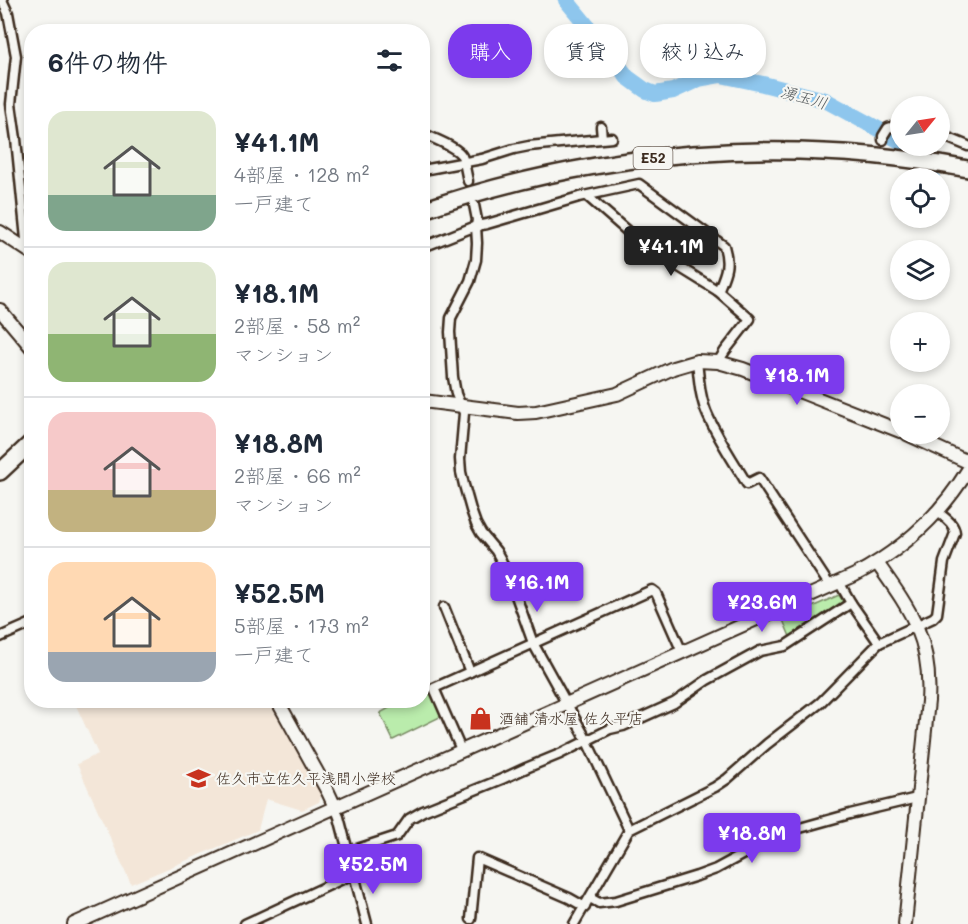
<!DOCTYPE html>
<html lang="ja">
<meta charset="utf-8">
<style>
:root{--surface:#fff;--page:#f2f2f3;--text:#1f2937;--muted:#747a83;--line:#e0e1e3;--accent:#7c3aed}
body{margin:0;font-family:Mali,"Klee One",sans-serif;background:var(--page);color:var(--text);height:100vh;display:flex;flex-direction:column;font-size:22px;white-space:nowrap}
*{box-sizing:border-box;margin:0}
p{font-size:20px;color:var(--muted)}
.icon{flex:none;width:33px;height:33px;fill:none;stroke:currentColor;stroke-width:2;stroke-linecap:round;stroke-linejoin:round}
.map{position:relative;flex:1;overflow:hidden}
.details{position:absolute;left:24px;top:24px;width:406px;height:684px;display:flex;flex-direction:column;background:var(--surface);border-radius:24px;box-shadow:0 3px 9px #0003}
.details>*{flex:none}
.guide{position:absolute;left:448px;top:24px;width:429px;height:54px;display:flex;gap:12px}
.needle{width:39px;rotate:60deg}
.tools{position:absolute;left:890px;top:96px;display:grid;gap:12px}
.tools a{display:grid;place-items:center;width:60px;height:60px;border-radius:50%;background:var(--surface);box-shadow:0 3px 9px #0003;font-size:30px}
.price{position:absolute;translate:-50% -51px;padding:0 14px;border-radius:6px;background:var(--accent);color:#fff;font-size:20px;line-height:39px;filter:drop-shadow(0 2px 3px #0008)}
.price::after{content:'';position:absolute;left:50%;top:36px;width:18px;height:14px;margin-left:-9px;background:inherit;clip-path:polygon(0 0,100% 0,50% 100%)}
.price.selected{background:#222;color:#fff}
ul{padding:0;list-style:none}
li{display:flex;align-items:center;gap:18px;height:150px;padding:0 24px}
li+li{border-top:2px solid var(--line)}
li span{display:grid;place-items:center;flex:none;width:168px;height:120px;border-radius:18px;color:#555}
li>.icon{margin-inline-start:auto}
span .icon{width:72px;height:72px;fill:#fffc;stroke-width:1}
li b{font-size:26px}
h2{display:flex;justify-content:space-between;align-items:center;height:72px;padding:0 24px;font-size:26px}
.chip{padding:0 21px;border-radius:24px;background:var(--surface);box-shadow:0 3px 9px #0003;font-size:21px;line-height:54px}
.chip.selected{background:var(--accent);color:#fff}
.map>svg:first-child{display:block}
.built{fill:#f3e6d8}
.green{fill:#baecac;stroke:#7a8b65;stroke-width:1.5}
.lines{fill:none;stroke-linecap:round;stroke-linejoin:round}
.river{stroke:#8ec6ed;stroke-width:16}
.street-casing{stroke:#3b2a1e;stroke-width:13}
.secondary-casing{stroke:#3b2a1e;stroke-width:16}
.highway-casing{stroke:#3b2a1e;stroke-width:20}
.street{stroke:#f6f6f2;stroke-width:8}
.secondary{stroke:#f6f6f2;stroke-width:12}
.highway{stroke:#f6f6f2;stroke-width:15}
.labels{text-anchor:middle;stroke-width:4.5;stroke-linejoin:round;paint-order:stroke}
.shield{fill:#f6f6f2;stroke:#73675e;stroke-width:1.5}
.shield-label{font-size:14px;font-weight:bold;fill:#3b2a1e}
.poi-label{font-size:15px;fill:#3b2a1e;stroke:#f6f6f2;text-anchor:start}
.water-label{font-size:16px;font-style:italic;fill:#54595c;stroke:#f6f6f2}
</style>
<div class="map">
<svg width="968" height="924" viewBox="0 0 968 924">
<rect width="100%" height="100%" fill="#f6f6f2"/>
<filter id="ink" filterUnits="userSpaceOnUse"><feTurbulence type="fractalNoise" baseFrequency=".0167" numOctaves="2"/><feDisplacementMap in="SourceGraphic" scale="12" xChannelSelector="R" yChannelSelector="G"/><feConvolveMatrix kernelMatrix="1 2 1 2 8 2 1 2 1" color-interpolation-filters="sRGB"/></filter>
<g filter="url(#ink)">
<polygon class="built" points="74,701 268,701 322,795 319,802 302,810 266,799 258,830 131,884 77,764 98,754"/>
<g class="green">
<polygon points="839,595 844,603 791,639 783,620"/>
<polygon points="426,682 442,716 393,740 380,713 402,701 423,700 423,683"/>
</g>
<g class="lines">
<g class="river">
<polyline points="566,0 611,55 627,77 645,90 655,94 673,91 699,79 721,75 763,84 825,100 900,141"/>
<polyline points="904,146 932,178"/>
</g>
<defs>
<g id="street">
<polyline points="2,0 8,13 16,56 11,104 16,139 27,249"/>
<polyline points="601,127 602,138"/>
<path d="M423 133C433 139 456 146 462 156 465 163 466 173 468 181"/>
<polyline points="939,134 968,146"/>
<polyline points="883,140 883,136 888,128 900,124"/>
<polyline points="423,170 482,159 514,149 529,146 612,138"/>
<polyline points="587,196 642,244 718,291 750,319 725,351 718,362"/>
<polyline points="474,205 477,220 476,226 477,243 476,260 470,281 451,318 450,332 453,377 456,394 464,413 460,459 461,472 464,485 471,510 476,524 481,533 496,551 501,560 515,593 533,643 584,735 629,830"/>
<path d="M423 247 476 226 487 224 579 197 639 184 724 246C730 266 725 274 718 291"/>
<path d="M697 361C699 379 700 399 708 416 719 440 734 462 747 484L759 478 830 586"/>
<polyline points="839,582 851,603"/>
<polyline points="444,607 470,672"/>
<polyline points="0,637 32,623"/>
<polyline points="462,752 434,688 652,590 656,593 682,652"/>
<polyline points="335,807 339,817 367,924"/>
<path d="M348 852 397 836 409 819 423 811 502 779 526 768 560 754 610 729 623 726 674 703 707 680 760 651 785 646 851 603 879 643 933 618 937 614 944 562 955 533C954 523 945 518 938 512"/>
<polyline points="590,898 599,903 616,901 697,876 716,869 782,833 850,814 917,798"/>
<polyline points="471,919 477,858 569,898 585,907"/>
<polyline points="245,924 353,874"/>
<polyline points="574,924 629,830 715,787 727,779 767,744 820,703 879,643"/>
</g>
<g id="secondary">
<polyline points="0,232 32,253"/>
<polyline points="0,310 32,348"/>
<polyline points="423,401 518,413 536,412 617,394 673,368 697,361 718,362 743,369 900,431"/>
<polyline points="907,434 968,462"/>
<path d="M877 563C911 611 932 639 928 701L905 924"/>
<polyline points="277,700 328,792 335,807"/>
<path d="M74 924 855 575C902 550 940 516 968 470"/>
</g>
<g id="highway">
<path d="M423 210C598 150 786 134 968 169"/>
<polyline points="0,472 32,442"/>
</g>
</defs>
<use href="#street" class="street-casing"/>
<use href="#secondary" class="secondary-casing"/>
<use href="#highway" class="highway-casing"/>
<use href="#street" class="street"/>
<use href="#secondary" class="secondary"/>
<use href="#highway" class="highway"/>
</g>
</g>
<defs>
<symbol id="shop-bare" viewBox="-9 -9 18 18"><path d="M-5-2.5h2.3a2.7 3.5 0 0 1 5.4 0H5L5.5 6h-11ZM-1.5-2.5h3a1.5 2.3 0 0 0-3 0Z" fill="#c8321e" stroke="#f6f6f2" stroke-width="2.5" paint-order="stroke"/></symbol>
<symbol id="school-bare" viewBox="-9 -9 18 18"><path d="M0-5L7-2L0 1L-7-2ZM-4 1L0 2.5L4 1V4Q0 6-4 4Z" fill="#c8321e" stroke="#f6f6f2" stroke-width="2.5" paint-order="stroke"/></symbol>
</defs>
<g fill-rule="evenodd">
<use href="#shop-bare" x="464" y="702" width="33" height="33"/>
<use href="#school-bare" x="182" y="762" width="33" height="33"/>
</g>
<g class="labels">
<rect class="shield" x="633.5" y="147" width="39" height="22" rx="4.5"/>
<g class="shield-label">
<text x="653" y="163">E52</text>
</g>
<g class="poi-label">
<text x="499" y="724">酒舗 清水屋 佐久平店</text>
<text x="216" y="784">佐久市立佐久平浅間小学校</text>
</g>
<g class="water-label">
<text transform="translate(804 97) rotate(16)" y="6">湧玉川</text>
</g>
</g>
</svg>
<div class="tools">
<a><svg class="needle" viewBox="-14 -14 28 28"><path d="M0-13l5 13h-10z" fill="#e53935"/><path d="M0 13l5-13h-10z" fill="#747a83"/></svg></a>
<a><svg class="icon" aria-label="locate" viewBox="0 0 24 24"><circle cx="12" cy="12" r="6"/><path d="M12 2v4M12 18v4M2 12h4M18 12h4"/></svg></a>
<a><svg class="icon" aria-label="layers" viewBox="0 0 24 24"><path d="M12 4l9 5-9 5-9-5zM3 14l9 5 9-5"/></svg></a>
<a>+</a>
<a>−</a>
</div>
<b class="price selected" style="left:671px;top:277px">¥41.1M</b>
<b class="price" style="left:797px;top:406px">¥18.1M</b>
<b class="price" style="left:537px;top:613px">¥16.1M</b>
<b class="price" style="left:762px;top:633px">¥23.6M</b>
<b class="price" style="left:752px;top:864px">¥18.8M</b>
<b class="price" style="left:373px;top:895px">¥52.5M</b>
<div class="guide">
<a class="chip selected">購入</a>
<a class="chip">賃貸</a>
<a class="chip">絞り込み</a>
</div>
<section class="details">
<h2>6件の物件<svg class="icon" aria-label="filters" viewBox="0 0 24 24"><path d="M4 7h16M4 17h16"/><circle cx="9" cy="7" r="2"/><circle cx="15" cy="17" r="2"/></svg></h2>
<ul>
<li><span style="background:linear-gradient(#dfe7d0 70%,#7fa58c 0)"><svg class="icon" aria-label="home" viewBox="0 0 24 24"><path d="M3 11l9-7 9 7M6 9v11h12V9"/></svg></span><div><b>¥41.1M</b><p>4部屋 · 128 m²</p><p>一戸建て</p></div></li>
<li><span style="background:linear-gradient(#dfe7d0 60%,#8fb573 0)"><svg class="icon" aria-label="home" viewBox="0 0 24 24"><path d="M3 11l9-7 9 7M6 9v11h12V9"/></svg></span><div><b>¥18.1M</b><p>2部屋 · 58 m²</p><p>マンション</p></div></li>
<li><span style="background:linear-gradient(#f6c9c9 65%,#c2b280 0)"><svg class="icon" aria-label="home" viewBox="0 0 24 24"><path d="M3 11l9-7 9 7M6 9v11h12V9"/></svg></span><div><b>¥18.8M</b><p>2部屋 · 66 m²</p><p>マンション</p></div></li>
<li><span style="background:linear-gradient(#ffd9b3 75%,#9aa5b1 0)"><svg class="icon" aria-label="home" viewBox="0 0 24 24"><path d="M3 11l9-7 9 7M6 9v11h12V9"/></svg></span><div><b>¥52.5M</b><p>5部屋 · 173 m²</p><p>一戸建て</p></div></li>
</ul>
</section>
</div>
